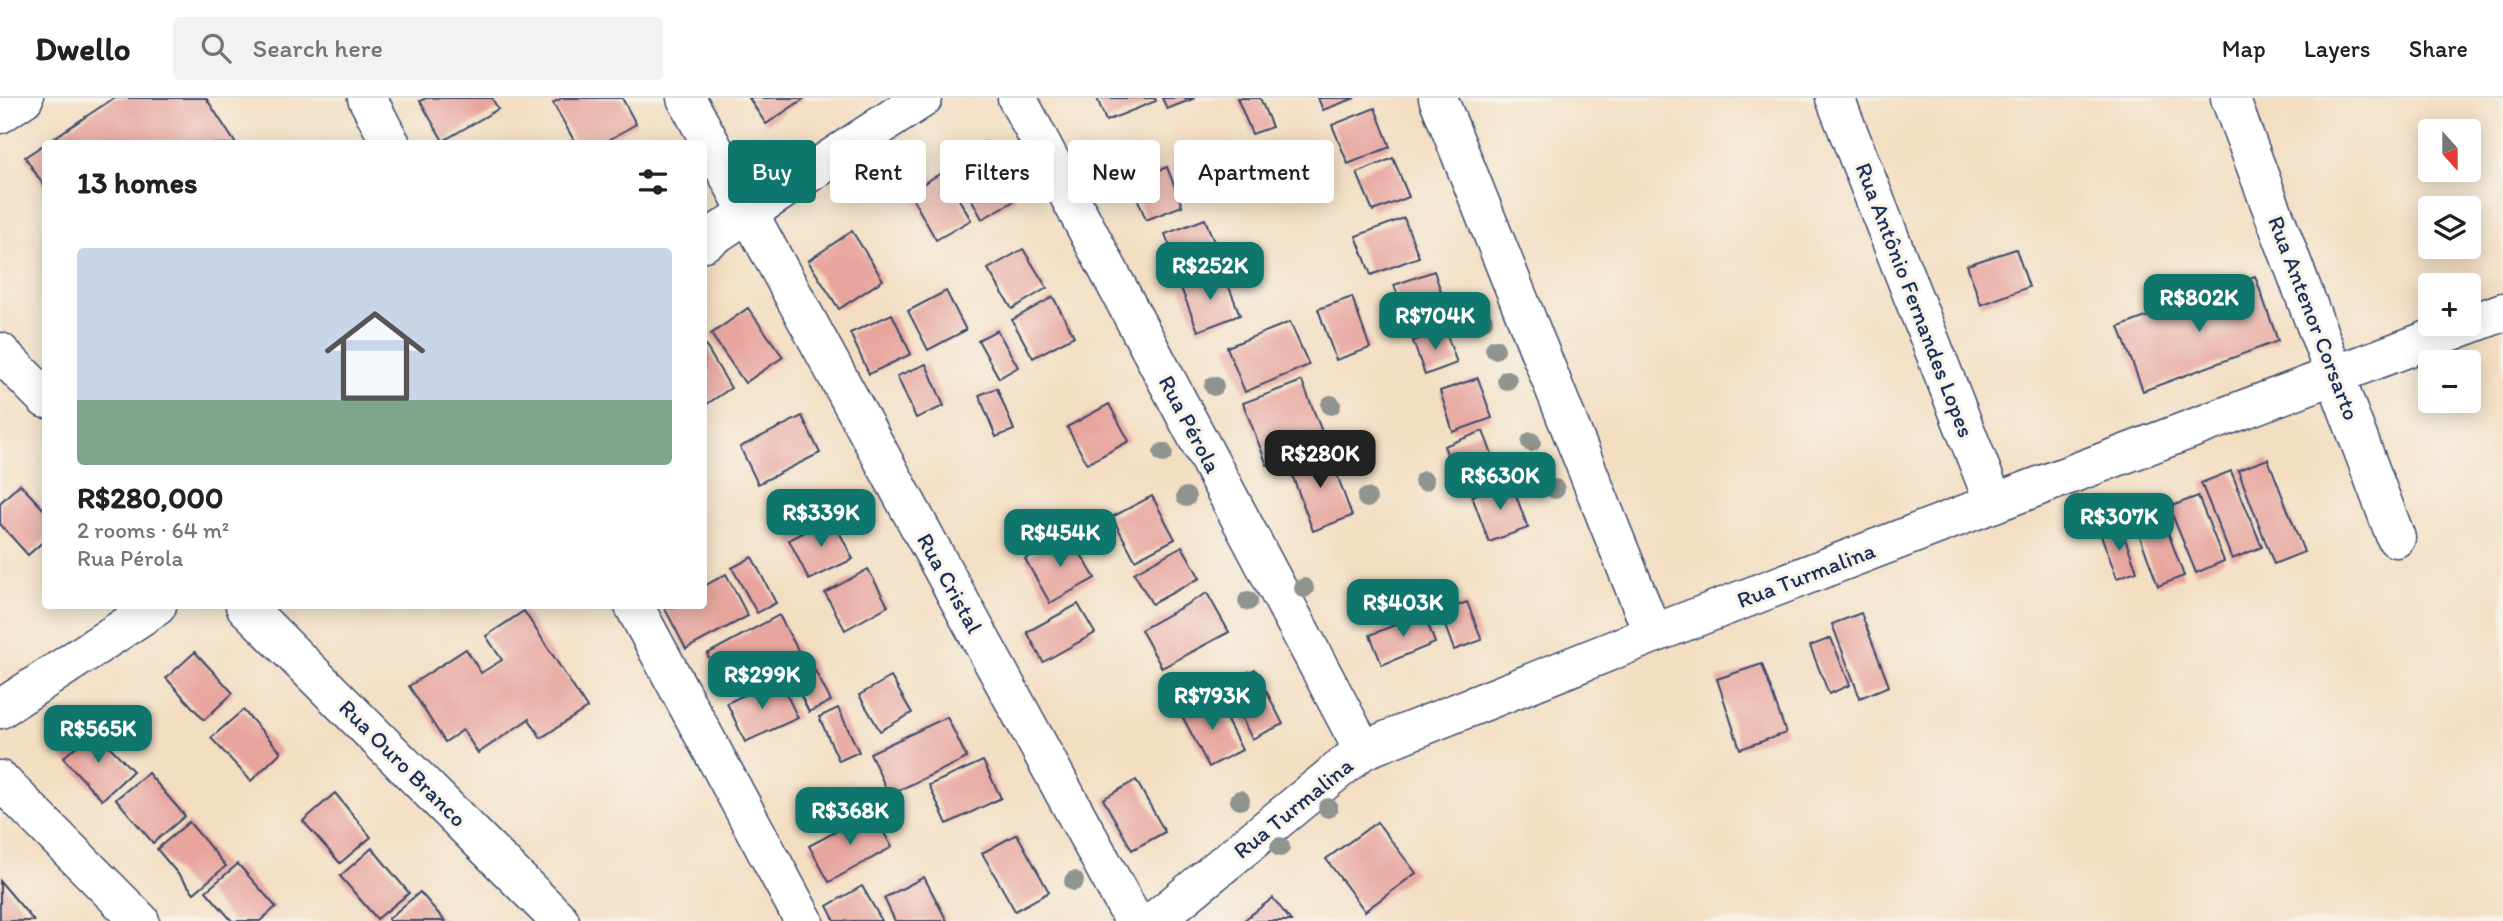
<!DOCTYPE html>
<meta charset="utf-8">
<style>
:root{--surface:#fff;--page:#f2f2f2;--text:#202124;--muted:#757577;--line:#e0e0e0;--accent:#0f766e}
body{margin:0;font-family:Itim,sans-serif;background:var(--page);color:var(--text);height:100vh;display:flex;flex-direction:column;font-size:26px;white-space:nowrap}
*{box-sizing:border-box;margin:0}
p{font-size:23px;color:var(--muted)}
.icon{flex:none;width:38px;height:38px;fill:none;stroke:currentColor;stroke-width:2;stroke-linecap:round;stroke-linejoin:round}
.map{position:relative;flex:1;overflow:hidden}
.details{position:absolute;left:42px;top:42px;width:665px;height:469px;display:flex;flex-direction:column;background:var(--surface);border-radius:7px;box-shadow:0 4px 18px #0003}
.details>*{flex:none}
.top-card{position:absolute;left:728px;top:42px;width:665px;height:63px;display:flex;gap:14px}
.needle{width:46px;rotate:159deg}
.tools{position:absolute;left:2418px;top:21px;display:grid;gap:14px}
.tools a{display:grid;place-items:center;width:63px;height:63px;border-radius:7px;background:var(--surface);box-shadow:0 4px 18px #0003;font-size:35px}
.price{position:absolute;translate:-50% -60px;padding:0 16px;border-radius:14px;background:var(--accent);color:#fff;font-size:23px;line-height:46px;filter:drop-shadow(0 2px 4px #0008)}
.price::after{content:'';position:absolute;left:50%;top:42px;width:21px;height:16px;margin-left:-10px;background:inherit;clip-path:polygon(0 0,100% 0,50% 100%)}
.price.active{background:#222;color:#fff}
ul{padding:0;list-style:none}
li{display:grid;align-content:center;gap:14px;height:371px;padding:0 35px}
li+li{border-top:2px solid var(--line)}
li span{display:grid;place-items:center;height:217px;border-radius:7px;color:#555}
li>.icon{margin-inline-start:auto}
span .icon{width:126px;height:126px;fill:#fffc;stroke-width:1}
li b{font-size:30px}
h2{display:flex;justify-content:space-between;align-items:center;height:84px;padding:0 35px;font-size:30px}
.pill{padding:0 24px;border-radius:7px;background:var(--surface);box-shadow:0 4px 18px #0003;font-size:24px;line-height:63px}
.pill.active{background:var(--accent);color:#fff}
header{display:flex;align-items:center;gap:42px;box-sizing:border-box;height:98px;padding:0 35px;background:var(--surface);border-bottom:2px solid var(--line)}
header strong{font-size:33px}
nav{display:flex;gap:38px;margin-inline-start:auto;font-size:24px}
.search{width:490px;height:63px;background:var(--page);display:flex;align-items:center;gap:18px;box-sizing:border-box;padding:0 24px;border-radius:7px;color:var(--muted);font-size:26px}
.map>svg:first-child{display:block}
.building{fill:#e7a59e}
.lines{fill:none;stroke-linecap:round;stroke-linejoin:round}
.minor-casing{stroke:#3b496d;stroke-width:41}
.minor{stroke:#fff;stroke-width:38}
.tree{fill:#8f948f}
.labels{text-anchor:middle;stroke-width:6;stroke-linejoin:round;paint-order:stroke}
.street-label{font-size:23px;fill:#1b2f5e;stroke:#f7f3e8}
</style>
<header>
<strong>Dwello</strong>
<div class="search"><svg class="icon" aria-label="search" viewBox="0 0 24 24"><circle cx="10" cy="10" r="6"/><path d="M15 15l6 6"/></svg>Search here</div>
<nav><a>Map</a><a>Layers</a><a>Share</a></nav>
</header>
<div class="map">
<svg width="2503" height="823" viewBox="0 0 2503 823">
<rect width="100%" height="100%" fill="#f7f3e8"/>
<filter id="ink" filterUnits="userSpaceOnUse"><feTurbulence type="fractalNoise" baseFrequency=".0143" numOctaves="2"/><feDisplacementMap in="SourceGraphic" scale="14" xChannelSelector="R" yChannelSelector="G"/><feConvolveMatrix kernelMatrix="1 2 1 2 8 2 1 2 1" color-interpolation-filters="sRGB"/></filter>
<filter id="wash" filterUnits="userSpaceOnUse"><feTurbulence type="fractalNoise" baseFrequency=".00686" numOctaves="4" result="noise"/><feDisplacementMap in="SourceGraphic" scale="28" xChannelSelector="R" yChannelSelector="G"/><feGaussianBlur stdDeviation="1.57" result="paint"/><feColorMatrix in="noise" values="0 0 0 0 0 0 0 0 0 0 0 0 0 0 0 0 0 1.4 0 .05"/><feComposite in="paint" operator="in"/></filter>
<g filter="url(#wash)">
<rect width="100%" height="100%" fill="#f3dec2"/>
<g id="blocks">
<g class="building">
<polygon points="114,0 206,0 236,46 46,46 46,91 25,59"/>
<polygon points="426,0 492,0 498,11 443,43 420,3"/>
<polygon points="562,0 622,0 636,26 602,46 576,46 553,5"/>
<polygon points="749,0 805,0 766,26"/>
<polygon points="1097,0 1155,0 1156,3 1106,23"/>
<polygon points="1162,0 1195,0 1167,11"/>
<polygon points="1237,0 1260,0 1272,29 1252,36"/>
<polygon points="1318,0 1355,0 1323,12"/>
<polygon points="1375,10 1390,49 1348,66 1332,27"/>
<polygon points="984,44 1016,102 982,121 951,63"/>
<polygon points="1393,60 1409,99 1373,113 1357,75"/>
<polygon points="1167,69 1182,108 1146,122 1131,84"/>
<polygon points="943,74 971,122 936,142 909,94"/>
<polygon points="1404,120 1419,159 1371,177 1356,138"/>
<polygon points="1205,121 1219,157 1179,172 1165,136"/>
<polygon points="852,133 883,182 839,211 808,163"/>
<polygon points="1023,151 1047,190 1012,211 988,171"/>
<polygon points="2016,151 2029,189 1981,207 1967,167"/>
<polygon points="1434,173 1447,211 1408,224 1394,187"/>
<polygon points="1223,174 1240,217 1198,233 1181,190"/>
<polygon points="2255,178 2278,243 2143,293 2119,229"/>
<polygon points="946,193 966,232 928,252 908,213"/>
<polygon points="1053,199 1074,238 1033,260 1012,222"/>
<polygon points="1352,199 1370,250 1336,262 1318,211"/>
<polygon points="748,210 783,259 745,285 711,236"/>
<polygon points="892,216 911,256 869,276 850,235"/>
<polygon points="1290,224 1309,267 1245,294 1227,249"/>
<polygon points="997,232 1018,269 999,280 978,242"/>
<polygon points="1445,232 1457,265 1425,277 1413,243"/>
<polygon points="704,245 731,290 704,308"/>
<polygon points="926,266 944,308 916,320 897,278"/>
<polygon points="1478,280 1492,320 1453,334 1440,293"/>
<polygon points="1302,283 1326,344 1267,367 1243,305"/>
<polygon points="997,290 1014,332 996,339 979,297"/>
<polygon points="1109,306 1129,343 1087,366 1067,329"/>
<polygon points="802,318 820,355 758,386 740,349"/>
<polygon points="1483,333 1500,377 1461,392 1444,348"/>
<polygon points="1328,352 1352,418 1313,433 1288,366"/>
<polygon points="2268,361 2304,454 2274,466 2238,372"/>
<polygon points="2231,373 2262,449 2232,461 2201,385"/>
<polygon points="1511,384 1528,430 1489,444 1472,398"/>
<polygon points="20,386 46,414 46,441 28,457 0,426 0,405"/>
<polygon points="1152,398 1175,441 1135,462 1112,419"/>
<polygon points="2198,398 2224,463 2196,475 2169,409"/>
<polygon points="2160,412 2184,478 2158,488 2134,422"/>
<polygon points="832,420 853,461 809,482 789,442"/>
<polygon points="2121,430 2137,473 2117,480 2101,437"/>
<polygon points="1069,436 1095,480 1050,505 1025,461"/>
<polygon points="1182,448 1200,480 1152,506 1134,475"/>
<polygon points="752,459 776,505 757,515 732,470"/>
<polygon points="868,471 888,508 845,532 825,495"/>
<polygon points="726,476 748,518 686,551 664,509 704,508 704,488"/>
<polygon points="1207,495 1229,534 1162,570 1141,532"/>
<polygon points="1467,504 1482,542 1454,552 1440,514"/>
<polygon points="1078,506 1095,535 1043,564 1027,534"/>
<polygon points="524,513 587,610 541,640 529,621 478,655 463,632 445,644 409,588 466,551 481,575 502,562 486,538"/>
<polygon points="1424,515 1435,545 1382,567 1370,537"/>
<polygon points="1861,515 1889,588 1860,600 1832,526"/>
<polygon points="779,517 798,552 726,591 707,556"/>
<polygon points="1831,540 1850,587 1829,596 1810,548"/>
<polygon points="195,554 233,595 204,622 166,580"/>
<polygon points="808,559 831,603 809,614 787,570"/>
<polygon points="1762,566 1786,635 1740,651 1717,581"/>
<polygon points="1255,571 1283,626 1252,641 1225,586"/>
<polygon points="891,579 912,615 880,633 859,597"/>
<polygon points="779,581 798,620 745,644 727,605"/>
<polygon points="1215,599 1242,652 1209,669 1181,616"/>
<polygon points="838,610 859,654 839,663 819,619"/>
<polygon points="243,612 281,654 251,683 211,640"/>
<polygon points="947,619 967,660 889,697 870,655"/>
<polygon points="94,632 133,673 102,702 63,660"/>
<polygon points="983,663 1001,700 947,726 929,687"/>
<polygon points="148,675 185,718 153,745 116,701"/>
<polygon points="1136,682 1165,734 1132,752 1103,701"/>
<polygon points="335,695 371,739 340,765 303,723"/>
<polygon points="872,714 892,749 829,784 809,748"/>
<polygon points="189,724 226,768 194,795 157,751"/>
<polygon points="1377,724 1416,775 1365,813 1326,761"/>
<polygon points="1017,736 1049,794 1015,813 982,755"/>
<polygon points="372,750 409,795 377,821 340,778"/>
<polygon points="238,766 276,809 260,823 232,823 206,793"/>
<polygon points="924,779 947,823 895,823 884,800"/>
<polygon points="0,783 34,823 0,823"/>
<polygon points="862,788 882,823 835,823 827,808"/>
<polygon points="420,794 445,823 390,823 388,821"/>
<polygon points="1273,800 1291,823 1243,823"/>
</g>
</g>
</g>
<g filter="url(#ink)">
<use href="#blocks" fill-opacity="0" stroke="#3b496d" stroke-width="2"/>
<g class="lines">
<defs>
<g id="minor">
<polyline points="367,0 391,46"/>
<polyline points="686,0 1134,823"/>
<polyline points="1017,0 1363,652"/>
<polyline points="1438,0 1653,536"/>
<polyline points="1835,0 1994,405"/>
<polyline points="2230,0 2396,440"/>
<polyline points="0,16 24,0"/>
<polyline points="704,144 923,0"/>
<polyline points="0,254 46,301"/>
<polyline points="245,508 560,823"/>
<polyline points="634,508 804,823"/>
<polyline points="0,611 157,508"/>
<polyline points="0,682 140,823"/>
<polyline points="1154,823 1363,652 1653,536 1994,405 2503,214"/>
</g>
</defs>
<use href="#minor" class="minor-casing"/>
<use href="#minor" class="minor"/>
</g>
<g class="tree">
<circle cx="1483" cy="222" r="10"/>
<circle cx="1495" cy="251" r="10"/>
<circle cx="1507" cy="282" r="10"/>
<circle cx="1214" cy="288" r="10"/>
<circle cx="1331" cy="307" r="10"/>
<circle cx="1531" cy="344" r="10"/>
<circle cx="1163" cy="355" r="10"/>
<circle cx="1424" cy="383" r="10"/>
<circle cx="1555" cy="391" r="10"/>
<circle cx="1186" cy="399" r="10"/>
<circle cx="1367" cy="400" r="10"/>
<circle cx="1304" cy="490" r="10"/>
<circle cx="1248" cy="503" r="10"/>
<circle cx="1240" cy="702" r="10"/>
<circle cx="1328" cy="710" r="10"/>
<circle cx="1280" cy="749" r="10"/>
<circle cx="1074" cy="783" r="10"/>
</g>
</g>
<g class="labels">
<g class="street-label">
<text transform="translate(1915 202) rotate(69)" y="8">Rua Antônio Fernandes Lopes</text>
<text transform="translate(2314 220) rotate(69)" y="8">Rua Antenor Corsarto</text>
<text transform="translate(1190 326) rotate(62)" y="8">Rua Pérola</text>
<text transform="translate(1806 477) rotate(-21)" y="8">Rua Turmalina</text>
<text transform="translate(950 485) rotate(61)" y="8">Rua Cristal</text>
<text transform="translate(403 665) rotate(45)" y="8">Rua Ouro Branco</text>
<text transform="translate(1293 710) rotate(-39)" y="8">Rua Turmalina</text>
</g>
</g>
</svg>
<div class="tools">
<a><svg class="needle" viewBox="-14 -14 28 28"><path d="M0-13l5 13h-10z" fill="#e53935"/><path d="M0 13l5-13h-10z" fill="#757577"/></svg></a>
<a><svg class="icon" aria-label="layers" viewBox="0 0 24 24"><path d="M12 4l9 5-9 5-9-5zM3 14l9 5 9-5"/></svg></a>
<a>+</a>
<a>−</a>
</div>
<b class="price" style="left:1210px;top:204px">R$252K</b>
<b class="price" style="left:2199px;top:236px">R$802K</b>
<b class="price" style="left:1435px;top:254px">R$704K</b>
<b class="price active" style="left:1320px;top:392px">R$280K</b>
<b class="price" style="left:1500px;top:414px">R$630K</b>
<b class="price" style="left:821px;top:451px">R$339K</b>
<b class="price" style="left:2119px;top:455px">R$307K</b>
<b class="price" style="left:1060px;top:471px">R$454K</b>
<b class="price" style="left:1403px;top:541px">R$403K</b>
<b class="price" style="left:762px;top:613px">R$299K</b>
<b class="price" style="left:1212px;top:634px">R$793K</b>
<b class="price" style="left:98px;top:667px">R$565K</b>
<b class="price" style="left:850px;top:749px">R$368K</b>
<div class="top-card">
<a class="pill active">Buy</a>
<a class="pill">Rent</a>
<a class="pill">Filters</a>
<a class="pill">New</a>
<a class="pill">Apartment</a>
</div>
<section class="details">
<h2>13 homes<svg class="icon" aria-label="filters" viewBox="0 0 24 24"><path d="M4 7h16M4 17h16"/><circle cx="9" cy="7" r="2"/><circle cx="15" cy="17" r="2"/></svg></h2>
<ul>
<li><span style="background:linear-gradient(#c9d6e8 70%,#7fa58c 0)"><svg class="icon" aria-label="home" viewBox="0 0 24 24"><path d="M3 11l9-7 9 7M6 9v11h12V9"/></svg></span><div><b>R$280,000</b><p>2 rooms · 64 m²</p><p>Rua Pérola</p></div></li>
</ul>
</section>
</div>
